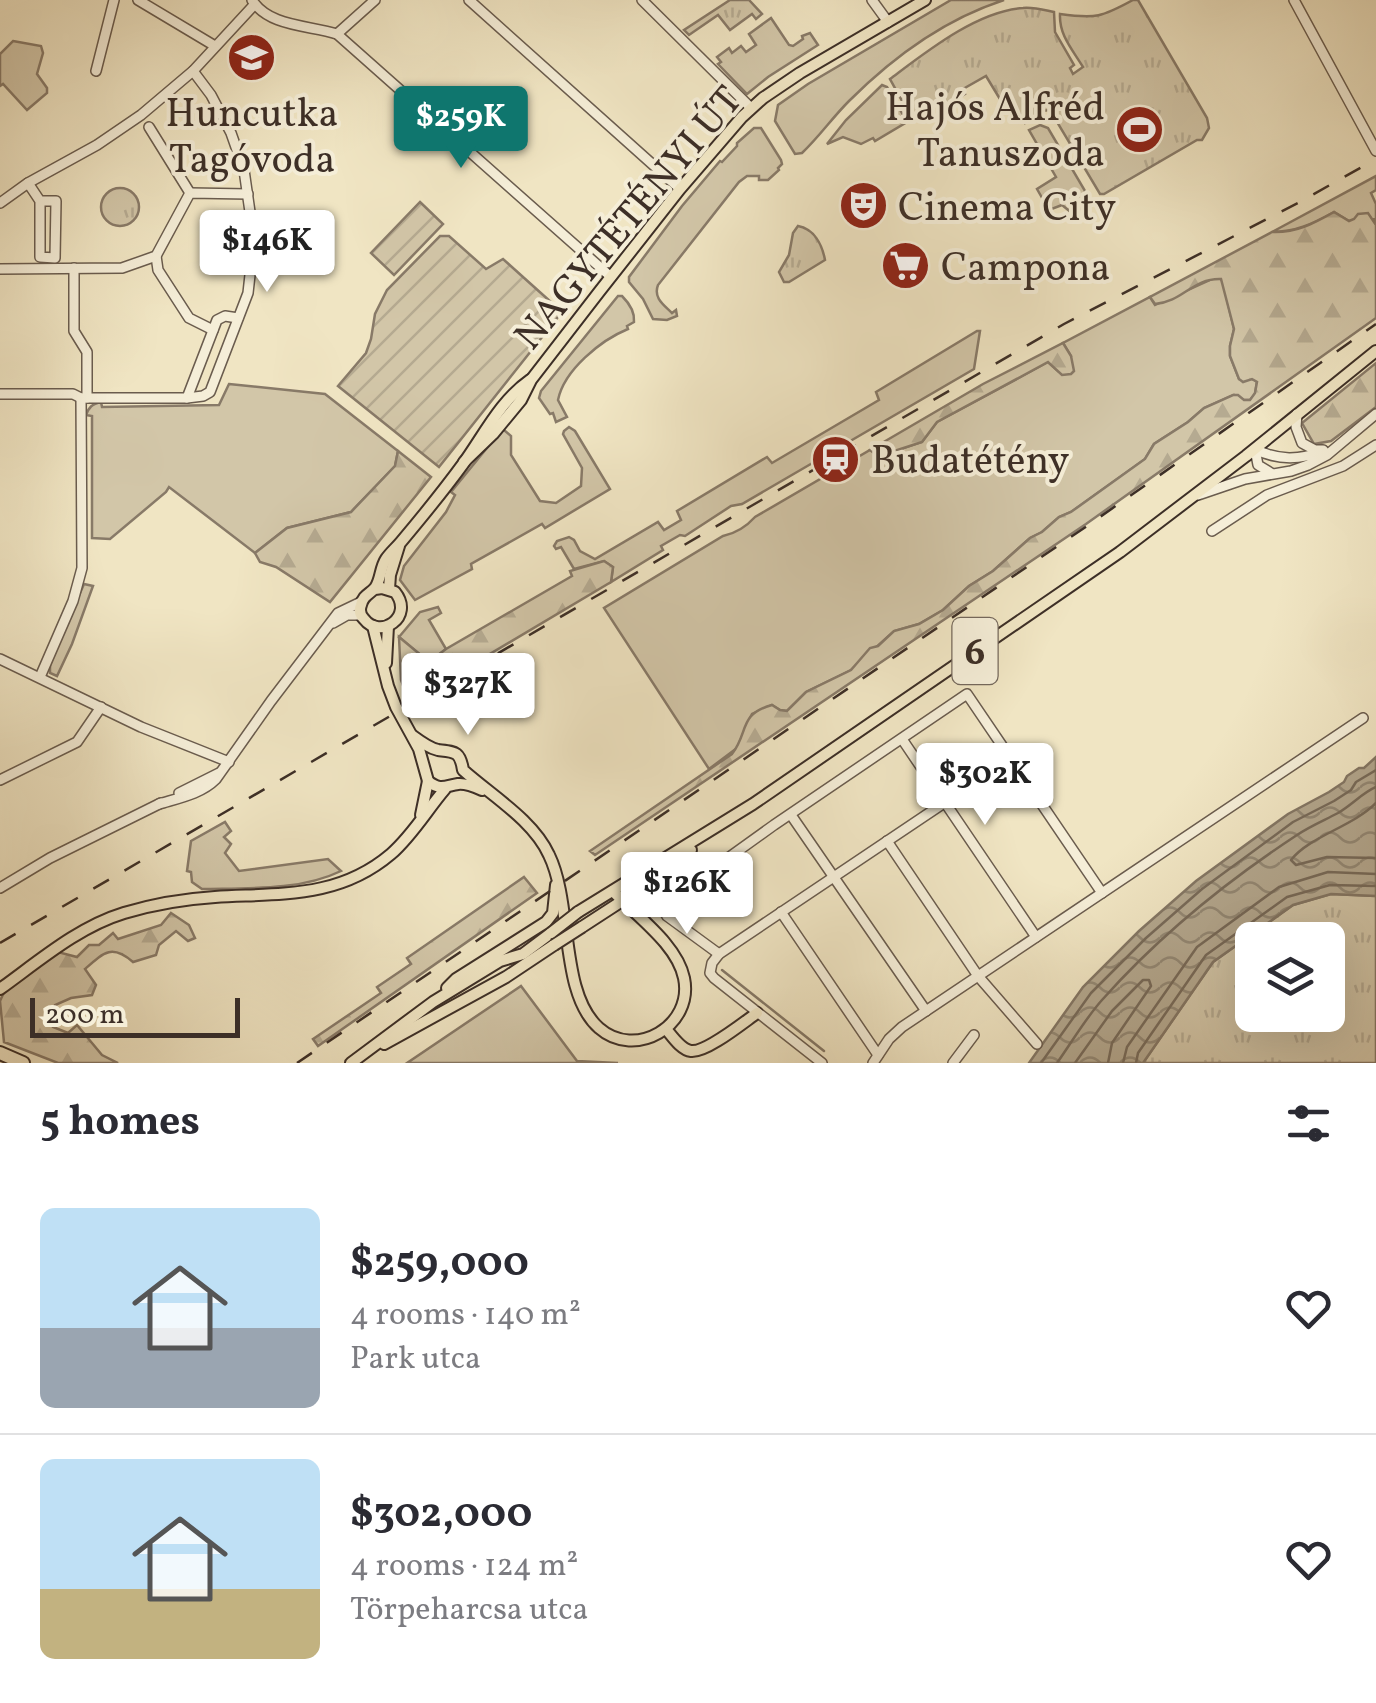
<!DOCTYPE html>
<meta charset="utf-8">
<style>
:root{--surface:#fff;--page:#f7f7f7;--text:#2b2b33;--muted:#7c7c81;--line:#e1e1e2;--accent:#0f766e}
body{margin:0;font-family:Vollkorn,serif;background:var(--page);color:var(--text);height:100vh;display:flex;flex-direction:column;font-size:38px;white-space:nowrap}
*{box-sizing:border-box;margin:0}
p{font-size:32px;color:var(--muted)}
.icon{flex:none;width:55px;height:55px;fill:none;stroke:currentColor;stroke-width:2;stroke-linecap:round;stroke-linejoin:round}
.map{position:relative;height:1063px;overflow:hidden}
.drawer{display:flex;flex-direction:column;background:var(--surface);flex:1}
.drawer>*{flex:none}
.buttons{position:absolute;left:1235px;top:922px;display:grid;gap:20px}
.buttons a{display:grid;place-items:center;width:110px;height:110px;border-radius:15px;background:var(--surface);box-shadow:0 10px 40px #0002;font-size:50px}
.scale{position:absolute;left:30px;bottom:25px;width:210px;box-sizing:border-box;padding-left:10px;border:5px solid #3d2f27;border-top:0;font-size:28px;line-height:35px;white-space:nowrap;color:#3d2f27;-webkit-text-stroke:8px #f5eed8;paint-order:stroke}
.price{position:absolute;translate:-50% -85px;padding:0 22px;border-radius:10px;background:#fff;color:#222;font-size:32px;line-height:65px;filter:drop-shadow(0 2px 5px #0008)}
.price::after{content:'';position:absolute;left:50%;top:60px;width:30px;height:22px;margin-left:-15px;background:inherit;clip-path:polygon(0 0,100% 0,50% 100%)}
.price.on{background:var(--accent);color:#fff}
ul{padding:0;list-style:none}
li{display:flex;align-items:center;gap:30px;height:250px;padding:0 40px}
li+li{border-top:2px solid var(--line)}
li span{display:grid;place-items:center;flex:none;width:280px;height:200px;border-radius:15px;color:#555}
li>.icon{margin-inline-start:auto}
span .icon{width:120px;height:120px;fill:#fffc;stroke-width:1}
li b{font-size:42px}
h2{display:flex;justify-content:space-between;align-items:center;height:120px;padding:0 40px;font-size:42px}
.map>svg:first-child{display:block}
.grass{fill:#d2c6a8;stroke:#887a68;stroke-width:2.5}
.forest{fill:url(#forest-firs);stroke:#887a68;stroke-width:2.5}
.park{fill:url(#park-tufts);stroke:#887a68;stroke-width:2.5;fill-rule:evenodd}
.garden{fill:url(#garden-furrows);stroke:#887a68;stroke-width:2.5}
.water{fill:url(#water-waves);stroke:#847765;stroke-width:2.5}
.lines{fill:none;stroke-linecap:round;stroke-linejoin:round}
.shore{stroke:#786b5a;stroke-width:2.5}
.stream{stroke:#847765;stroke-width:2.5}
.minor-casing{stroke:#6a5c4e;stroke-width:12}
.major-casing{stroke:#3d2f27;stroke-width:14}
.highway-casing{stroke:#3d2f27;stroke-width:16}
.minor{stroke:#f5eed8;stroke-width:9}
.major{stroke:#f0e5c3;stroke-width:10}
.highway{stroke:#f0e5c3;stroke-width:12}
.rail{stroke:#3d2f27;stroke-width:2.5;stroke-dasharray:18 18;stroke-linecap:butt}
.major-bridge-casing{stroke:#3d2f27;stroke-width:14;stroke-linecap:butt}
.major-bridge{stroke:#f0e5c3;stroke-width:10}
.labels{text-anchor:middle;stroke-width:8;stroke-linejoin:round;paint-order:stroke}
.shield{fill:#f5eed8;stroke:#74685c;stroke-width:2.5}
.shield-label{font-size:38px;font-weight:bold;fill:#3d2f27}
.poi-label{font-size:40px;fill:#3d2f27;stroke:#f5eed8;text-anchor:start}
.street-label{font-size:40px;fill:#3d2f27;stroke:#f5eed8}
</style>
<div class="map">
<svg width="1376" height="1063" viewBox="0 0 1376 1063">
<defs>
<pattern id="forest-firs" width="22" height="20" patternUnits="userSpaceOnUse" patternTransform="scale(2.5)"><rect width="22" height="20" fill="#d2c6a8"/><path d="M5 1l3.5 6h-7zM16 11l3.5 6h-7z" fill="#b5aa91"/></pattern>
<pattern id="park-tufts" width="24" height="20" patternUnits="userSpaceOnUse" patternTransform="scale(2.5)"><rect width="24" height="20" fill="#d2c6a8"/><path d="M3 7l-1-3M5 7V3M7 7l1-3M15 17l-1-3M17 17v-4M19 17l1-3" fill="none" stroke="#b5aa91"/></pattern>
<pattern id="garden-furrows" width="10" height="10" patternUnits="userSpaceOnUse" patternTransform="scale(2.5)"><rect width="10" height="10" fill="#d2c6a8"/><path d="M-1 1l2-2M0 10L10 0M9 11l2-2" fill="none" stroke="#b5aa91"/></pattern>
<pattern id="water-waves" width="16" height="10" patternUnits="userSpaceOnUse" patternTransform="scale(2.5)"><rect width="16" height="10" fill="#b3a78e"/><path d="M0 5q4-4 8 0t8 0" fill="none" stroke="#938874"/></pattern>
</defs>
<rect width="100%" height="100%" fill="#f0e5c3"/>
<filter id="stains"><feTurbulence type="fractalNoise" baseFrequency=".002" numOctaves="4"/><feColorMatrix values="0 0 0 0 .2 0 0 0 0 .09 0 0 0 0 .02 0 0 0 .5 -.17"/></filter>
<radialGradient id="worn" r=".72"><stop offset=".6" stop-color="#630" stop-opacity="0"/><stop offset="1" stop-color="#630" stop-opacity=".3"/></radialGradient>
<g class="grass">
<path d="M951 0H1004C945 19 892 58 849 101 832 118 819 137 802 153L795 154 775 121 778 105 808 84Z"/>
<polygon points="771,18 789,45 793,46 803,39 802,36 810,33 818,45 768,77 747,94 718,64 721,62 717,57 729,48 732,53 741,46 746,52 756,45 749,34"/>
<polygon points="13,41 41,46 43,53 37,74 47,88 47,93 27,110 3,84 0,86 0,54"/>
<polygon points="882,85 887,87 907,122 875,141 873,138 861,144 843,137 827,144 846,120"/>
<polygon points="1040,125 1048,128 1088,196 1087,205 1073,214 1062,205 1049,210 1037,189 1056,177 1029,130"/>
<path d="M754 128H761L781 160 782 164 778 168 779 170 768 180H759V176H747L739 182 658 285C653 298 664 305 672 313L676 310 677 316 667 320 653 319 643 299 629 282V277L682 206 720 161 722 162 737 146V143Z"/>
<path d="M1376 176V190L1371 193 1376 204V225L1374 219 1349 221 1334 212C1312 224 1296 232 1272 232Z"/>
<path d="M1214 278 1221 279 1223 283 1234 329 1230 346V356L1239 379H1252L1257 381 1255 394 1250 400H1244L1234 395 1204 408 1188 422 1154 444 1145 459 1071 512 1059 517 1042 532 1030 538 993 571 969 586 943 610 919 624 894 631 851 670 806 692 787 711 780 710 772 705 752 714 737 748 709 769 604 608 723 536C737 533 746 527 755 517L870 450 879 456 922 442 937 422 1048 362 1058 371 1071 356 1063 343 1150 297 1155 305Z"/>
<path d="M618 296H622C629 303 635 312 634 322L627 326 628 329C601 340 564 370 558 400L567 417 556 422 553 413 550 414 539 398 541 391Z"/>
<polygon points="977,331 980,331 974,369 742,504 731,506 685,536 680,535 661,546 663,550 611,582 613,567 604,561 574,569 561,547 556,549 554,546 557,541 569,537 574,540 580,551 595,559 658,522 664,530 681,520 677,511 767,457 772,463 879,400 876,392"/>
<path d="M229 384 325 394 398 451 395 466 351 512 287 528 255 553 169 487 166 492 110 539 92 538V416L86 415C89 407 92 404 101 402L102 407 219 405Z"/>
<polygon points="569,427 575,431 610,489 545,528 542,524 471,564 472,569 415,600 400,580 404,566 446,512 455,495 451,492 500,432 504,430 511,436 511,455 540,501 556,503 581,486 582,468 563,434 564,431"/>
<polygon points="84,584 93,586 72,644 57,676 50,673 50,662"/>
<polygon points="438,607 441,613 429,620 446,649 429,662 399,637 420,612"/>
<path d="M225 822 231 831 224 837 231 844 225 853 239 871 328 859 341 871C300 891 247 888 202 889L192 882 191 872 187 871 191 841Z"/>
<polygon points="521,986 577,1061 618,1063 407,1063"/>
</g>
<g class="forest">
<path d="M1334 212 1349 221 1354 219 1358 214 1368 213 1376 225V318L1086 524 595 855 590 851 732 754C749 733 738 714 772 705L780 710 787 711 806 692 851 670 870 648 878 646 894 631 919 624 943 610 969 586 993 571 1030 538 1042 532 1059 517 1071 512 1145 459 1154 444 1188 422 1204 408 1233 395H1238L1244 400H1250L1255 393 1257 382 1252 379 1243 382 1239 379 1230 356V346L1234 329 1221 279C1192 278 1183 302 1155 304L1150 297 1272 232C1296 233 1313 224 1334 212Z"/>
<polygon points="1063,343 1071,356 1074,371 1071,374 1062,375 1048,362 937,422 922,442 879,456 870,450 983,384"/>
<polygon points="1376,363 1376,407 1331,441 1314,444 1302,423"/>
<polygon points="398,451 431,477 330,602 276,567 260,562 255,553 287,528 351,512 395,466"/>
<polygon points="604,561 613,567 611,582 409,702 401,680 399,637 429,662 446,649 572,576 570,571"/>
<polygon points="524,877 537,893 318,1046 313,1039 381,993 377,987 411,964 407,958"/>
<path d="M171 913 189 925 195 938 188 941 176 931 159 945 156 955 133 962C112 944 104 952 85 969L96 985 92 995 71 998 55 1005 53 1027 68 1033 77 1025 102 1055 118 1063H58L4 1042 0 1001 5 990 58 952 77 957 89 945H99L113 933 118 939 161 925Z"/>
</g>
<g class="park">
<polygon points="730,0 749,0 762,14 756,19 752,14 730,30 718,15 689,35 684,30"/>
<path d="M1133 0H1138L1207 118 1209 128 1202 140H1197L1104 194H1100L1050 110 1042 111 1025 123 1014 105 1006 109 986 76 963 89 965 94 948 104 945 100 912 119 890 79C926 52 977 11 1023 8 1034 7 1044 10 1054 12L1055 32 1074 65 1070 68 1073 74 1083 67C1072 49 1059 35 1060 14 1096 19 1102 17 1133 0Z"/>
<circle cx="120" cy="207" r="19"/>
<path d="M798 226C814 229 822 244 825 260L789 282H784L779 272 789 255 793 233Z"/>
<path d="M1331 894 1376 896V1063H1143L1213 962 1293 905ZM1252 940H1328V1015H1252Z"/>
</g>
<g class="garden">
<polygon points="420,202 443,224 394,275 371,253"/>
<polygon points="440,236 449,236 486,269 503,259 562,312 439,467 338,386 366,353 371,339 375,314 387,290"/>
</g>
<polygon class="water" points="1376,757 1376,896 1331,894 1293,905 1213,962 1143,1063 1029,1063 1083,987 1139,931 1196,881 1288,814 1329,792 1344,782 1347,776 1359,768 1364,768"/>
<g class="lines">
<g class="shore">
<path d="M1376 803C1352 827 1310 836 1291 860L1296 865 1327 857 1376 858"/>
<polyline points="1041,1063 1091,993 1146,938 1202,889 1293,822 1334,801 1351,790 1356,782 1376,770"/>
<path d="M1057 1063C1072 1042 1085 1019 1102 1000 1158 937 1227 881 1297 835 1310 826 1325 820 1338 813 1352 805 1362 793 1376 787"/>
<polyline points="1075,1063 1112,1011 1143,980 1149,980 1151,986 1112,1043 1108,1063"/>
<polyline points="1123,1063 1127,1047 1197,947 1279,887 1328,872 1376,874"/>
<polyline points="1136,1063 1138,1053 1206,955 1287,897 1330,885 1376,886"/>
</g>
<polyline class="stream" points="722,970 824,1051"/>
<defs>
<g id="minor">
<polyline points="138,0 215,46"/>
<path d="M252 0C269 27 309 25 337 34L611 277"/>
<polyline points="469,0 680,189"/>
<polyline points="642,0 751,108"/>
<polyline points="872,0 888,22"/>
<polyline points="1294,0 1376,151"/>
<polyline points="337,34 375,0"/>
<polyline points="96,71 114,0"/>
<polyline points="149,127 190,193"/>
<polyline points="28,183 40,201 40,257 55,258 56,201 40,201"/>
<polyline points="0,203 28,183 97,145 141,115 193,71 254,5"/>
<polyline points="156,256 158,270 189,318 213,330"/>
<polyline points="74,268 74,331 87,352 87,398"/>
<polyline points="0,269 122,268 156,256 190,193 248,194"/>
<polyline points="0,394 73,394 81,398"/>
<polyline points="187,398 217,320 225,316 238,318"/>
<polyline points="1297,414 1296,427 1302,443 1315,450 1323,450"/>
<path d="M1255 449C1278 461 1300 460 1324 451"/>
<polyline points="1255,449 1258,465 1271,473"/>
<polyline points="1198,495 1245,479 1291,471 1308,465 1327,455 1376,414"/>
<polyline points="1212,531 1267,495 1343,466 1376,445"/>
<polyline points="333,623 347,615 361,615"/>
<polyline points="0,659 141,727 229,762"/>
<polyline points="40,677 73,601 82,568 81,398 187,398 203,396 210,392 248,293 251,266 250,212 244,170 231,133 211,95 193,71"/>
<polyline points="902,739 1036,937"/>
<polyline points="0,780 77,742 101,707"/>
<polyline points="179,793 219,773"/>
<path d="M159 804C179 798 201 794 216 779L271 701 338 613 361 602"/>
<polyline points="791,815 926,1011"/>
<polyline points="887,841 978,976 1037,1044"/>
<polyline points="0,888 50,858 161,803"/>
<polyline points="781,912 878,1055"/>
<polyline points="719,954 667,916 662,908 664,904 774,825 967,694 1102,893"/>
<polyline points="822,1063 714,978 710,973 712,963 719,954 944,803"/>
<polyline points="873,1063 889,1039 902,1027 1363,718"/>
<polyline points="953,1063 974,1035"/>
</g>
<g id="major">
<polyline points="464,462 493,434 521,400 531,380 599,292 680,189 742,117 763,98 800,73 925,0"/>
<path d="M375 589 382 588 395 592C415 617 380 640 364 619 360 615 359 610 361 605 363 595 370 594 375 588 381 580 380 568 386 559 390 553 396 548 401 542 422 517 444 490 463 464 484 435 500 401 530 380"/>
<polyline points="389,589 390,575 399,546"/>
<path d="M373 626 388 686 396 707 419 749 428 781C440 791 445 786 458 784 466 783 475 787 482 790"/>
<polyline points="386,663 388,626"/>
<path d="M413 736C421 742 429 748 438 750 455 752 460 751 463 770 492 796 533 820 549 855 573 904 559 993 599 1028 635 1060 694 1026 684 978 677 944 636 916 613 891"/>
<polyline points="421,815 428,781"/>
<polyline points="578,912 753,804 1120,552 1246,456 1376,351"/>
<polyline points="582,927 622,901 691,850"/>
<polyline points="447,988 456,979 546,922 553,913 556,885"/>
<path d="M0 989C39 961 78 927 124 913 154 904 184 899 215 897 280 893 338 899 391 854 412 836 427 810 445 789"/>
<path d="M666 1029C672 1036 681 1050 691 1051 706 1053 744 1022 757 1013"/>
<polyline points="384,1044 506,977 554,945"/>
<polyline points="351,1063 433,1002 500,961 523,954 551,933"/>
</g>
<polyline id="highway" points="0,1053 23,1063"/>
</defs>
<use href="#minor" class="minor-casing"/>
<use href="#major" class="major-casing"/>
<use href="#highway" class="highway-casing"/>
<use href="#minor" class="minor"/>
<use href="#major" class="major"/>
<use href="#highway" class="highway"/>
<g class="rail">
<polyline points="0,943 1064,324 1298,203 1376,159"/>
<polyline points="297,1063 1087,526 1376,324"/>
</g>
<defs>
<g id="major-bridge">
<polyline points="551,933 578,912"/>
<polyline points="554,945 582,927"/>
</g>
</defs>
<use href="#major-bridge" class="major-bridge-casing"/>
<use href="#major-bridge" class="major-bridge"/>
</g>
<defs>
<symbol id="school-disc" viewBox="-11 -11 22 22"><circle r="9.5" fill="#8f2418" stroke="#f5eed8"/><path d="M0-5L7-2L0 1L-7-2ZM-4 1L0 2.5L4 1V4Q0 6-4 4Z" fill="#fff"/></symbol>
<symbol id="stadium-disc" viewBox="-11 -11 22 22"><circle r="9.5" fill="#8f2418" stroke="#f5eed8"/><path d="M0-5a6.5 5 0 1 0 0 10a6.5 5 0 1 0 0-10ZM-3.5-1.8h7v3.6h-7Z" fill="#fff"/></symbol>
<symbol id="theatre-disc" viewBox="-11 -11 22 22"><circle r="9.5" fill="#8f2418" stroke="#f5eed8"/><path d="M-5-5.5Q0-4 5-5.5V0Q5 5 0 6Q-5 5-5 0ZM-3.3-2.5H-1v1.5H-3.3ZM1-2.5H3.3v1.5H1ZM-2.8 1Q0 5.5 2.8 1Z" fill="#fff"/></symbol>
<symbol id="supermarket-disc" viewBox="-11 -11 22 22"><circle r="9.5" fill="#8f2418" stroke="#f5eed8"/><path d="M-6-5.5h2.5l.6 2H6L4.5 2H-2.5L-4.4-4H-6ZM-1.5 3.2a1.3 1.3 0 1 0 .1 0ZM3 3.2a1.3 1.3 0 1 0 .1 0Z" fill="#fff"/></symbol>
<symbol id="station-disc" viewBox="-11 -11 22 22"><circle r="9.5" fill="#8f2418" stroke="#f5eed8"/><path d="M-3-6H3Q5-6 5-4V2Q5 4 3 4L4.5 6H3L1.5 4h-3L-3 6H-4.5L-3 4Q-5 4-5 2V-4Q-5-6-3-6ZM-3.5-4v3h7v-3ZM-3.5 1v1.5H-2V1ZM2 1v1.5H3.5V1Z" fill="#fff"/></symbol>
</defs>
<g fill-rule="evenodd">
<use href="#school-disc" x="224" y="30" width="55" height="55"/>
<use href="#stadium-disc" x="1112" y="102" width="55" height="55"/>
<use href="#theatre-disc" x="836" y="178" width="55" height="55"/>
<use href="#supermarket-disc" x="878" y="238" width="55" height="55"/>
<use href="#station-disc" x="808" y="432" width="55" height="55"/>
</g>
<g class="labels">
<rect class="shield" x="952.5" y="618" width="45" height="66" rx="8"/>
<g class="shield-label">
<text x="975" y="664">6</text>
</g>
<g class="poi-label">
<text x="1105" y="120" text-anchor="end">Hajós Alfréd<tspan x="1105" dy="46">Tanuszoda</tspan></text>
<text x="252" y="126" text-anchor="middle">Huncutka<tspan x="252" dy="46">Tagóvoda</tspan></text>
<text x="898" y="220">Cinema City</text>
<text x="941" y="280">Campona</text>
<text x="871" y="473">Budatétény</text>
</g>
<g class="street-label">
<text transform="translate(627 217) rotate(-50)" y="14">NAGYTÉTÉNYI ÚT</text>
</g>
</g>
<rect width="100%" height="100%" filter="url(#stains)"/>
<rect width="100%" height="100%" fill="url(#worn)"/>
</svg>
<div class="buttons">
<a><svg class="icon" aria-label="layers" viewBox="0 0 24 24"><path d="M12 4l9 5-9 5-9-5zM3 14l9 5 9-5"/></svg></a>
</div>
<div class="scale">200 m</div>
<b class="price on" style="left:461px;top:171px">$259K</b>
<b class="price" style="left:267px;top:295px">$146K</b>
<b class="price" style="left:468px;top:738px">$327K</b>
<b class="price" style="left:985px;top:828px">$302K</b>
<b class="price" style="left:687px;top:937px">$126K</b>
</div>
<section class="drawer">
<h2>5 homes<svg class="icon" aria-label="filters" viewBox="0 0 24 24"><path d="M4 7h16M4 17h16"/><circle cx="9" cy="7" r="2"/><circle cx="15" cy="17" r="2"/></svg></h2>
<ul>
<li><span style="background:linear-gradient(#bfe0f5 60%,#9aa5b1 0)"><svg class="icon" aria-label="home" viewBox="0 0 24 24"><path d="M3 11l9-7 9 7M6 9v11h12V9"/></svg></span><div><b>$259,000</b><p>4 rooms · 140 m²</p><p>Park utca</p></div><svg class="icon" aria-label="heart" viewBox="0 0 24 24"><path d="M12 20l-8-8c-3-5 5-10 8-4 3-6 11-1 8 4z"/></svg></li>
<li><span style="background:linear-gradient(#bfe0f5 65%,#c2b280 0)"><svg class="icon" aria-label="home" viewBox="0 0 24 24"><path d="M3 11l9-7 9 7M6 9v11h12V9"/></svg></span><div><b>$302,000</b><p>4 rooms · 124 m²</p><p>Törpeharcsa utca</p></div><svg class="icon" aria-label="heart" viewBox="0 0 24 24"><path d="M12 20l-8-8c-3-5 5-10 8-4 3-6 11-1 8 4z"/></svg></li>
</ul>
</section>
